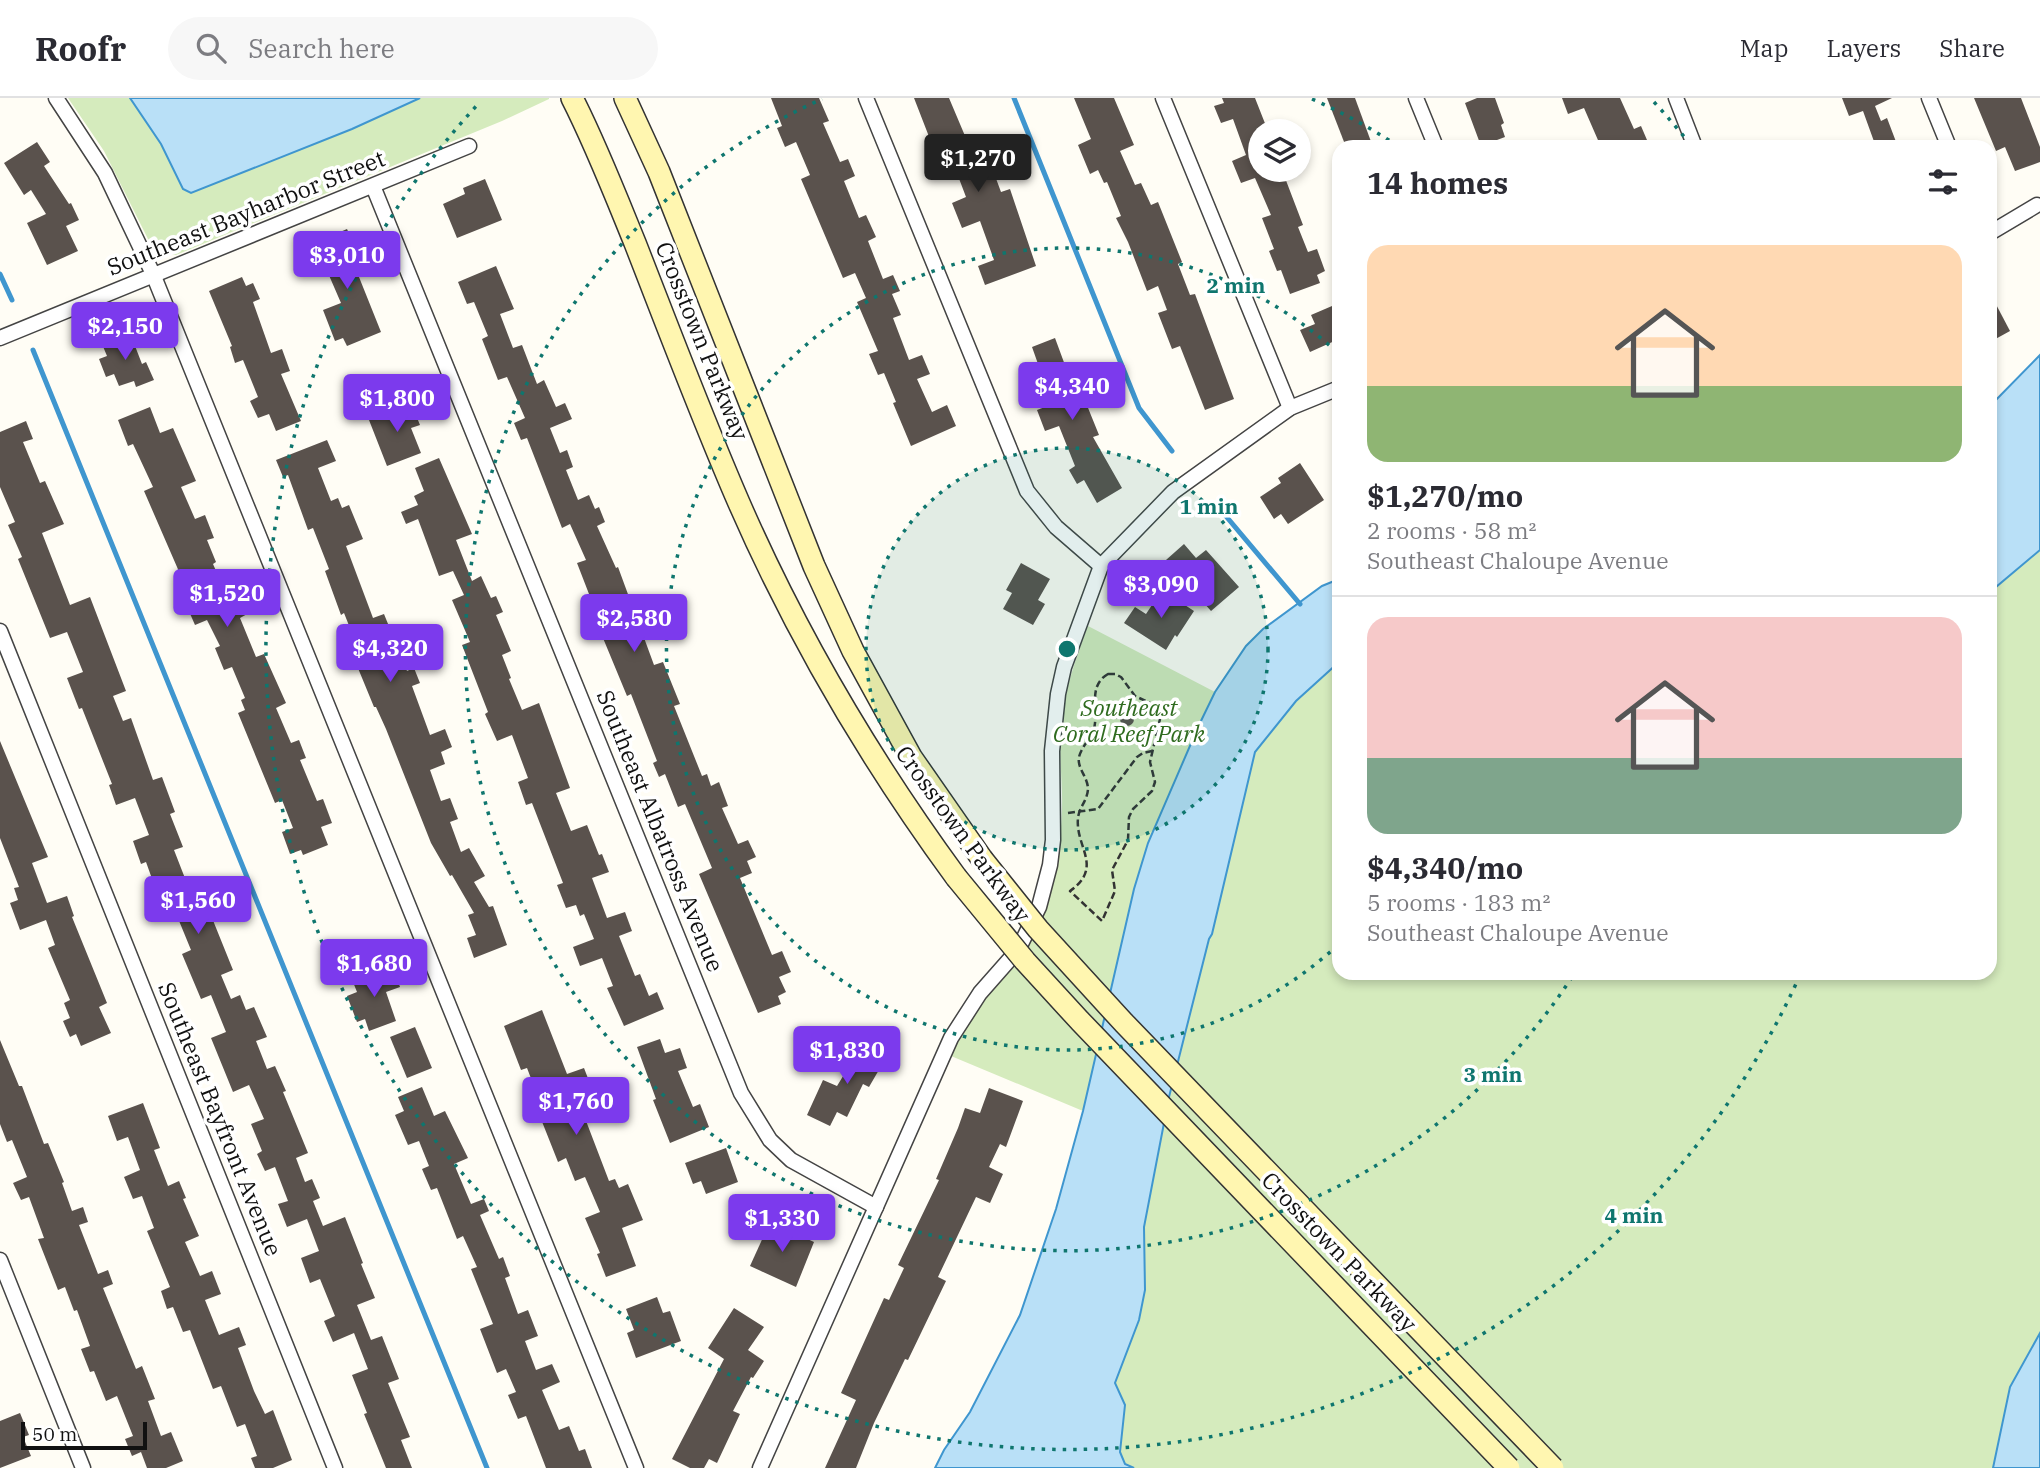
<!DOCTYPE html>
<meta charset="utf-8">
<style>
:root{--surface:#fff;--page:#f7f7f7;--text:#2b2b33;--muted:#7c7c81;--line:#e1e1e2;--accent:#7c3aed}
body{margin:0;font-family:"IBM Plex Serif",serif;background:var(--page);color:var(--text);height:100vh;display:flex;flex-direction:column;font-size:26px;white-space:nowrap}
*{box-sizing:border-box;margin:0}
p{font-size:23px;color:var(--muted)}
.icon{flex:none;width:38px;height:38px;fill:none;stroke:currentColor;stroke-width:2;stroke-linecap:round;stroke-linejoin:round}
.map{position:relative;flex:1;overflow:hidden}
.side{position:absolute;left:1332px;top:42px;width:665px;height:840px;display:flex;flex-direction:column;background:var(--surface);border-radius:21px;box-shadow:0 4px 10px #0003}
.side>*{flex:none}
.fabs{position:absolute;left:1248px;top:21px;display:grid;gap:14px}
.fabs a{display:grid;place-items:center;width:63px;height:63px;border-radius:50%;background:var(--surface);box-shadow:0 4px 10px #0003;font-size:35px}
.scale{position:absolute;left:21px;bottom:18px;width:126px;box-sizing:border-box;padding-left:7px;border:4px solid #111;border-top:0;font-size:19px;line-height:24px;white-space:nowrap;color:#111;-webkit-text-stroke:5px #fff;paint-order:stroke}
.price{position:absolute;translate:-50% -60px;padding:0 16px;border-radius:7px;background:var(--accent);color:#fff;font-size:23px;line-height:46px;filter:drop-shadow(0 2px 4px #0008)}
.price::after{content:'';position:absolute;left:50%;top:42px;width:21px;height:16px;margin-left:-10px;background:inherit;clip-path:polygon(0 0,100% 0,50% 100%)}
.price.on{background:#222;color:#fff}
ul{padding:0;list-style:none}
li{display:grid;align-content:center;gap:14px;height:371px;padding:0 35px}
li+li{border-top:2px solid var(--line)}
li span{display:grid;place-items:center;height:217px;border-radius:21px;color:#555}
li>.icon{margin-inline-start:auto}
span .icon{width:126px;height:126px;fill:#fffc;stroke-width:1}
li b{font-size:30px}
h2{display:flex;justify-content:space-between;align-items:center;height:84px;padding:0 35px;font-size:30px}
header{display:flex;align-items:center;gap:42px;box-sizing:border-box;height:98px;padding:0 35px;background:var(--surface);border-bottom:2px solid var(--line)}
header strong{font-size:33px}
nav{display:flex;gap:38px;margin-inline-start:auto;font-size:24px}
.search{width:490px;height:63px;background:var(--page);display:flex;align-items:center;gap:18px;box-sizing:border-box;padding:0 24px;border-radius:38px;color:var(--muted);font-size:26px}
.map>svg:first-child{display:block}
.green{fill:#d5ebbd}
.water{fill:#b9e0f7;stroke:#3f96cf;stroke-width:2}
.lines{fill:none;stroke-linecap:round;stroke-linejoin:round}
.stream{stroke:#3f96cf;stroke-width:5}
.building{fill:#5a524d}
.minor-casing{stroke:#444;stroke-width:17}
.secondary-casing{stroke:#333;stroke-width:24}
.path{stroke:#333;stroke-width:2.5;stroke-dasharray:7 3.5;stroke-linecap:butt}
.minor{stroke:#fff;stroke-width:14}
.secondary{stroke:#fff6b0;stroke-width:21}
.secondary-bridge-casing{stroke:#333;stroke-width:24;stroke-linecap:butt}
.secondary-bridge{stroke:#fff6b0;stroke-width:21}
.ring{fill:none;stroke:#0f766e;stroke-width:3.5;stroke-dasharray:3.5 7}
.labels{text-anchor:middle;stroke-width:7;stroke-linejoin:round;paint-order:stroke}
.street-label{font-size:23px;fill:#111;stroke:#fff}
.park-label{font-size:23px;font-style:italic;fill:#2f6b1f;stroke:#fff}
.centre{fill:#0f766e;stroke:#fff;stroke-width:3.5}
.ring-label{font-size:21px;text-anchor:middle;font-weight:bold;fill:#0f766e;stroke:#fff;stroke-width:7;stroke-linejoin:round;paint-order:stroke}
</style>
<header>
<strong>Roofr</strong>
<div class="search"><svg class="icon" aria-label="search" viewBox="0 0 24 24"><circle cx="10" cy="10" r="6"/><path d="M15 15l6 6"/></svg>Search here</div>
<nav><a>Map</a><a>Layers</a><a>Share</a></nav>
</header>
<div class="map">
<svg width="2040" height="1370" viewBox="0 0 2040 1370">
<rect width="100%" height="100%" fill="#fffdf5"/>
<g class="green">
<polygon points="68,0 549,0 549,1 502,23 176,157 164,154 151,147 104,53"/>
<polygon points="2040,335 2040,1370 999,1370 1209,707 1339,526 1339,875 1990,875 1990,376"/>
<path d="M1088 528 1215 594 1148 745 1134 791 1083 1013 951 958C975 899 1032 858 1050 795 1058 769 1061 738 1062 711 1063 682 1058 654 1061 625 1065 592 1076 559 1088 528Z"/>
</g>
<g class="water">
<polygon points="130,0 420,0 352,31 191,95 183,91 161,46"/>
<polygon points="2040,257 2040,452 1990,494 1990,308"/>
<polygon points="1339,481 1339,564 1296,603 1255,654 1212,836 1209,841 1169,999 1144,1129 1145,1192 1139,1222 1115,1285 1125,1307 1120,1354 1125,1366 1134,1370 935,1370 944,1352 970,1314 1020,1217 1056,1111 1083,1013 1134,791 1148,745 1199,627 1215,594 1246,548 1263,531 1322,488"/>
<polygon points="2040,1235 2040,1370 1993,1370 2010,1289"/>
</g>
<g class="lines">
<g class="stream">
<polyline points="1014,0 1139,310 1172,353"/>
<polyline points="0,176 12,202"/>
<polyline points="33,252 487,1370"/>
<polyline points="1225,417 1300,506"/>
</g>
</g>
<g class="building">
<polygon points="771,0 819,0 829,23 823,25 840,64 848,61 855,78 844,83 859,120 866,117 876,139 868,143 883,181 893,177 900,193 892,196 901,217 893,220 909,262 922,257 930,276 917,281 932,314 947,307 956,328 911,348 893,305 896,304 884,275 878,277 869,256 878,253 857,204 866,200 855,175 843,180 801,81 810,77 796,44 785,49 777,30 782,28"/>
<polygon points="914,0 949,0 979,71 991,67 1001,94 1010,91 1036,168 985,187 978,168 994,162 980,123 962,130 952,105 966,99 952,62 940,67"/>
<polygon points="1074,0 1114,0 1134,47 1120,53 1135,87 1141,85 1151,107 1158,104 1182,164 1178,166 1190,197 1195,196 1234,301 1205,312 1180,248 1172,251 1158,215 1167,212 1158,188 1147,193 1128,144 1116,120 1121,118 1107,84 1104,85 1098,72 1090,76 1078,47 1091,41"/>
<polygon points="1222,0 1255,0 1268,33 1260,33 1260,72 1282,72 1303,127 1298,129 1308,154 1317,151 1325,173 1317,177 1320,185 1290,196 1281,172 1277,173 1269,153 1274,151 1262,120 1271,117 1255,80 1241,85 1232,63 1246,57 1233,21 1221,25 1214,8 1224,5"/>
<polygon points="1327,0 1355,0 1373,49 1346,49"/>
<polygon points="1477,0 1495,0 1504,25 1501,27 1505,39 1481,48 1465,5"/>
<polygon points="1562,0 1620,0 1634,31 1641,28 1650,49 1601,49 1584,10 1568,16"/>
<polygon points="1842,0 1892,0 1875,8 1881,23 1887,20 1898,49 1876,49 1863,13 1849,18"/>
<polygon points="1974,0 2021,0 2040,49 2040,64 2015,73 2005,49 1996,53"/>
<polygon points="37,44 50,64 44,68 69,106 71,105 79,122 66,128 78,153 47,167 27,125 46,116 31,92 24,97 4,65"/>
<polygon points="485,81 502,122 457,140 443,106 465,96 463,90"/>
<polygon points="347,131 364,171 357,174 381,234 347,248 343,240 335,243 323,212 341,205 315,145"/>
<polygon points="496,168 514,211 500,216 513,250 522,247 537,286 544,282 556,309 565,305 572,321 550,330 560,355 567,352 573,369 566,372 578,402 589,397 595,411 599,409 605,424 597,428 616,470 618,469 654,567 663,564 680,606 674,608 702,678 707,676 711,688 719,684 728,708 722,710 738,746 748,742 756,759 747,763 752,775 740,780 772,857 782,853 791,874 779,879 786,894 778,898 781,906 758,915 699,776 712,770 685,706 678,709 665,676 659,679 653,665 657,663 631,596 627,598 598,528 601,527 577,465 586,462 570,426 562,430 527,340 521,342 514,325 525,320 507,279 498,282 482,241 488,238 474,204 467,206 458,184"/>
<polygon points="242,179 246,188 253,185 260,201 253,204 271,255 282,251 290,273 281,276 301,323 276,333 269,316 258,320 250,303 258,299 243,262 235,265 230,249 232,248 209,193"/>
<polygon points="1990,195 2010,233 1990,244"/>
<polygon points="1339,205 1339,241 1310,254 1300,232 1315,226 1311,217"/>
<polygon points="130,235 142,266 146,264 154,282 136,289 134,283 119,288 114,276 106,279 99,261 107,258 102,246"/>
<polygon points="1055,240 1076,297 1082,295 1099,337 1093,339 1122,390 1097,405 1084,382 1077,386 1069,372 1075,368 1059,328 1045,333 1037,312 1045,309 1035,283 1043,280 1032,249"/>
<polygon points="411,305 420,327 411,330 421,355 387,368 369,322"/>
<polygon points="150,309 160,335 173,330 196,383 181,389 195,421 205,417 214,440 207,442 216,464 213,466 227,498 239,492 249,515 240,520 256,559 264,556 286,605 276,610 291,645 299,642 306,660 300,662 317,703 323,701 332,725 321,729 328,747 303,757 301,752 290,756 282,734 293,730 282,702 275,705 238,615 245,612 241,602 245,600 232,569 224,572 215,550 220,548 207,522 195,527 181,495 187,492 144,393 153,389 133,346 128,348 118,322"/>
<polygon points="26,323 33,341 23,344 40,385 45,383 64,426 42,435 70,507 90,499 126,593 113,598 123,623 131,620 153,682 162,679 175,714 170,716 183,749 174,752 188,788 208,780 216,800 206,805 233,872 221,877 231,901 240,897 246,912 254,909 267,939 256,943 267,971 275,968 286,993 283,994 308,1055 296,1060 305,1084 312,1081 320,1100 313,1103 323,1128 345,1119 363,1165 361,1166 375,1200 357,1207 371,1242 382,1238 399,1281 388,1285 410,1339 401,1342 412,1370 386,1370 364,1316 367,1315 352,1277 368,1271 354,1235 333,1244 324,1223 335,1218 320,1181 310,1185 301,1160 319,1153 307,1121 287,1129 278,1106 288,1103 275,1069 265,1073 257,1056 262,1053 251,1026 264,1021 249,987 233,994 211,940 226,934 211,897 201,901 182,856 191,852 175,813 165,817 146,764 141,766 133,743 149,737 135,700 116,707 109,687 112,686 82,610 79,611 67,580 83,574 67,534 50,540 18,461 22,459 8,427 15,424 0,389 0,334"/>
<polygon points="327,342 336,363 318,370 331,403 338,400 342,410 349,407 363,441 346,448 373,520 384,516 407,573 414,570 420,585 412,588 430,637 445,631 452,649 441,654 445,666 430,672 441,703 450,700 458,721 450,724 461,754 469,750 485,778 474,784 489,809 493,808 507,847 474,860 467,840 476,837 468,817 474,815 452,777 450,778 431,745 386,631 376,609 374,609 353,558 360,555 344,515 341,517 325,473 329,471 313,430 308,432 288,377 283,379 276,362"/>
<polygon points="439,360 472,436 456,442 472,483 481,478 491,500 496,498 503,514 496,517 511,553 502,557 511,580 509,581 522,612 539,605 570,690 556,695 571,733 587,727 599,757 602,756 609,774 592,780 607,820 625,814 632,833 619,838 635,878 640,876 649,898 657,894 664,911 624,928 607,890 613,888 602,860 580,868 573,849 594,841 584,816 580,818 576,807 566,810 557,787 563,785 532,705 526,707 518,684 528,680 512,637 497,643 485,616 488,614 462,547 470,544 452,502 464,497 453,473 439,478 418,421 406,426 401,414 418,407 414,398 424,393 415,370"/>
<polygon points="1300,365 1324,402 1288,426 1281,416 1274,421 1260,399 1281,385 1278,380"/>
<polygon points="1184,446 1196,460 1206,452 1239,489 1211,513 1166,462"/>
<polygon points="1021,465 1050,481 1038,502 1045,506 1033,527 1003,511 1012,495 1006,492"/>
<polygon points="1162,492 1194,513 1177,539 1175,537 1166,552 1124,525 1135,509 1146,516"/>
<circle cx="1127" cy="621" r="7"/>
<polygon points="0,643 48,759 32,765 47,805 67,798 74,818 72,819 107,905 99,909 111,935 81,948 76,936 70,939 63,923 70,920 64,905 70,902 48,850 55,847 46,822 20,832 10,805 18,802 14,790 19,789 0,740"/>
<polygon points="393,869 400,889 386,894 396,923 369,933 365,921 357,924 347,898 357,894 353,884"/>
<polygon points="542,912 567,976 584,970 599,1009 583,1015 609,1083 615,1081 619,1090 628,1086 643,1122 622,1130 636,1168 606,1179 597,1156 600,1155 585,1120 600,1114 585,1079 575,1083 566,1060 558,1064 537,1011 542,1009 527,970 521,972 504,928"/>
<polygon points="415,929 432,970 407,980 390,939"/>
<polygon points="660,941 665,955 680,950 687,970 678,973 693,1009 700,1006 709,1029 670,1045 653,1002 656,1001 637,949"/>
<polygon points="0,942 19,988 22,988 44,1046 48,1045 64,1084 62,1085 72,1113 83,1109 88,1124 79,1127 98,1176 108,1172 113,1186 103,1190 136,1271 142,1268 155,1301 148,1303 161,1338 171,1334 183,1363 166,1370 147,1370 141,1354 132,1358 125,1341 133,1338 117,1298 106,1303 94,1273 90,1274 81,1251 90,1248 77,1212 74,1213 65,1189 58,1192 38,1141 44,1140 29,1099 21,1102 13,1085 27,1079 12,1042 7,1044 0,1026"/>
<polygon points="864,944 887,958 869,989 863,986 847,1019 837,1014 830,1028 807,1017 823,982 837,988"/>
<polygon points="422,989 434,1018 445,1013 468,1060 454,1066 471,1106 484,1101 489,1113 480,1117 499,1161 503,1159 510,1178 505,1180 518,1216 528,1212 538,1238 525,1243 536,1272 552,1266 560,1284 542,1292 559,1332 569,1328 579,1353 585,1351 592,1370 546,1370 526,1318 518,1321 508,1297 516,1294 506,1271 497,1275 480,1231 493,1226 471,1171 477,1169 463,1138 457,1141 437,1090 431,1092 422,1071 429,1068 419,1043 408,1047 395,1017 404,1013 398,999"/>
<polygon points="989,990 1023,1003 1006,1049 1000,1046 989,1069 1003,1076 990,1105 976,1099 938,1179 946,1183 908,1262 905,1261 874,1325 856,1370 825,1370 856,1302 841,1295 884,1200 889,1202 904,1170 898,1167 939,1082 936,1081 958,1030 965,1010 980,1015"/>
<polygon points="143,1005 160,1050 154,1052 168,1088 179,1083 186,1100 183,1101 199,1138 185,1144 200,1178 212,1173 221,1196 205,1202 219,1237 239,1229 246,1247 238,1250 254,1293 265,1316 273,1312 292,1362 273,1370 255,1370 251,1360 257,1358 245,1326 237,1329 221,1288 213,1291 190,1232 183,1234 173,1209 167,1211 161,1193 170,1189 147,1133 154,1130 142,1098 133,1101 124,1079 140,1072 128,1039 117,1043 108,1018"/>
<polygon points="726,1050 738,1084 706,1096 701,1083 693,1086 685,1065"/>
<polygon points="770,1124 814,1144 796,1189 750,1168"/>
<polygon points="657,1199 663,1215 670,1213 681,1243 636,1260 627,1235 634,1232 626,1211"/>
<polygon points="734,1210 764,1229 748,1252 764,1263 753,1280 751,1279 733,1313 740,1316 717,1365 709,1361 704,1370 690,1370 672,1361 724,1261 708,1250"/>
<polygon points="20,1315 29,1337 23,1339 31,1358 0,1370 0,1323"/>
</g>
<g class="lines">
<defs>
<g id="minor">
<polyline points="56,0 105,75 153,176 636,1370"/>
<polyline points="866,0 1027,393 1056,429 1101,468"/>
<polyline points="1163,0 1290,310"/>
<polyline points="1416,0 1436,49"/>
<polyline points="1676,0 1695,49"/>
<polyline points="1929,0 1949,49"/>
<polyline points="373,88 741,995 770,1042 791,1062 876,1109"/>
<polyline points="1990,135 2037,107"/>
<polyline points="0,240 469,48"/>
<polyline points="0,533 335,1370"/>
<polyline points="0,1162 83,1370"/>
<polyline points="760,1370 951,940 980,895 1018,852 1039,809 1050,767 1053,742 1052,653 1058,596 1064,569 1101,468 1173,394 1290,310 1339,290"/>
</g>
<g id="secondary">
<path d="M572 0C596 47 615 96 635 145 669 232 702 320 739 405 797 538 871 663 956 779"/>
<polyline points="625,0 659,74 814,468 853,553 911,659 982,761"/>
</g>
</defs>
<use href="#minor" class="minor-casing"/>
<use href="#secondary" class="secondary-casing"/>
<g class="path">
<path d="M1108 576H1115L1121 579 1135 598 1152 606 1158 613 1160 621 1150 664 1155 684 1152 693 1133 711 1129 719 1128 742 1112 772 1115 793 1102 823 1070 793C1104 769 1075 749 1078 720 1079 709 1088 702 1088 690 1087 678 1077 670 1079 659 1082 647 1094 638 1095 625 1097 607 1089 587 1108 576Z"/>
<polyline points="1095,617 1120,620"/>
<polyline points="1068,715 1098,711 1137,659 1143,655 1152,653"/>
</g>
<use href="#minor" class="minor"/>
<use href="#secondary" class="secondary"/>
<defs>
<g id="secondary-bridge">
<polyline points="982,761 1038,831 1124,925 1553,1370"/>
<polyline points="956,779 1025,863 1080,923 1509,1370"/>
</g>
</defs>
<use href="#secondary-bridge" class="secondary-bridge-casing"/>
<use href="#secondary-bridge" class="secondary-bridge"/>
</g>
<circle cx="1067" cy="551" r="201" fill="#0f766e" fill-opacity=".12"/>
<g class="ring">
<circle cx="1067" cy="551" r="201"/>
<path d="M1338 847A401 401 0 1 1 1338 255"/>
<path d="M1572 879A602 602 0 1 1 822 1M1312 1A602 602 0 0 1 1395 46"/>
<path d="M1800 877A802 802 0 1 1 480 4M1654 4A802 802 0 0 1 1690 46"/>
</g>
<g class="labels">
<g class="street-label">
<text transform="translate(246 115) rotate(-22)" y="8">Southeast Bayharbor Street</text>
<text transform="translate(702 243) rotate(68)" y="8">Crosstown Parkway</text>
<text transform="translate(660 733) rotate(68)" y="8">Southeast Albatross Avenue</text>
<text transform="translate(963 736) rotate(54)" y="8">Crosstown Parkway</text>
<text transform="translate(220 1021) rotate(68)" y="8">Southeast Bayfront Avenue</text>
<text transform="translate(1339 1154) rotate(46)" y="8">Crosstown Parkway</text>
</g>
<g class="park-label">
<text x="1129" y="618">Southeast<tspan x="1129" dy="26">Coral Reef Park</tspan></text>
</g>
</g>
<circle cx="1067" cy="551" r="10" class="centre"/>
<g class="ring-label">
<text x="1236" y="195">2 min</text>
<text x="1209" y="416">1 min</text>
<text x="1493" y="984">3 min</text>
<text x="1634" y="1125">4 min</text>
</g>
</svg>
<div class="fabs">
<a><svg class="icon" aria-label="layers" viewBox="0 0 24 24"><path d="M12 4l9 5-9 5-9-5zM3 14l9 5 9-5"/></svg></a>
</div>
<div class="scale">50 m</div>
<b class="price on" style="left:978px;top:96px">$1,270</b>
<b class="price" style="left:347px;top:193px">$3,010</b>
<b class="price" style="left:125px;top:264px">$2,150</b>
<b class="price" style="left:1072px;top:324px">$4,340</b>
<b class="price" style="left:397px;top:336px">$1,800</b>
<b class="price" style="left:1161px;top:522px">$3,090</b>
<b class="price" style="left:227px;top:531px">$1,520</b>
<b class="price" style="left:634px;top:556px">$2,580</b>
<b class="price" style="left:390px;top:586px">$4,320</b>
<b class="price" style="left:198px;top:838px">$1,560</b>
<b class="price" style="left:374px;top:901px">$1,680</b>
<b class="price" style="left:847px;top:988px">$1,830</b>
<b class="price" style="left:576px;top:1039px">$1,760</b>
<b class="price" style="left:782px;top:1156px">$1,330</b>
<section class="side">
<h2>14 homes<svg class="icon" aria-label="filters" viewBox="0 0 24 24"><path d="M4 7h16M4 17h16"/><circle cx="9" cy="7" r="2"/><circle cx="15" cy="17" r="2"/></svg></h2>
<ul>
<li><span style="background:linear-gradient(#ffd9b3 65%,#8fb573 0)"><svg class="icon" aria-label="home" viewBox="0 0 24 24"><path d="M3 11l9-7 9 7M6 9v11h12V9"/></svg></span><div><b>$1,270/mo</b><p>2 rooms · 58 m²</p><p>Southeast Chaloupe Avenue</p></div></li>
<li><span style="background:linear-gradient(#f6c9c9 65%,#7fa58c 0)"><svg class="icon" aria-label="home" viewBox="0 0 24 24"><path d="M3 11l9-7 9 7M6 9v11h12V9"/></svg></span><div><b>$4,340/mo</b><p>5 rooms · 183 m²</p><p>Southeast Chaloupe Avenue</p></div></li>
</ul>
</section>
</div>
